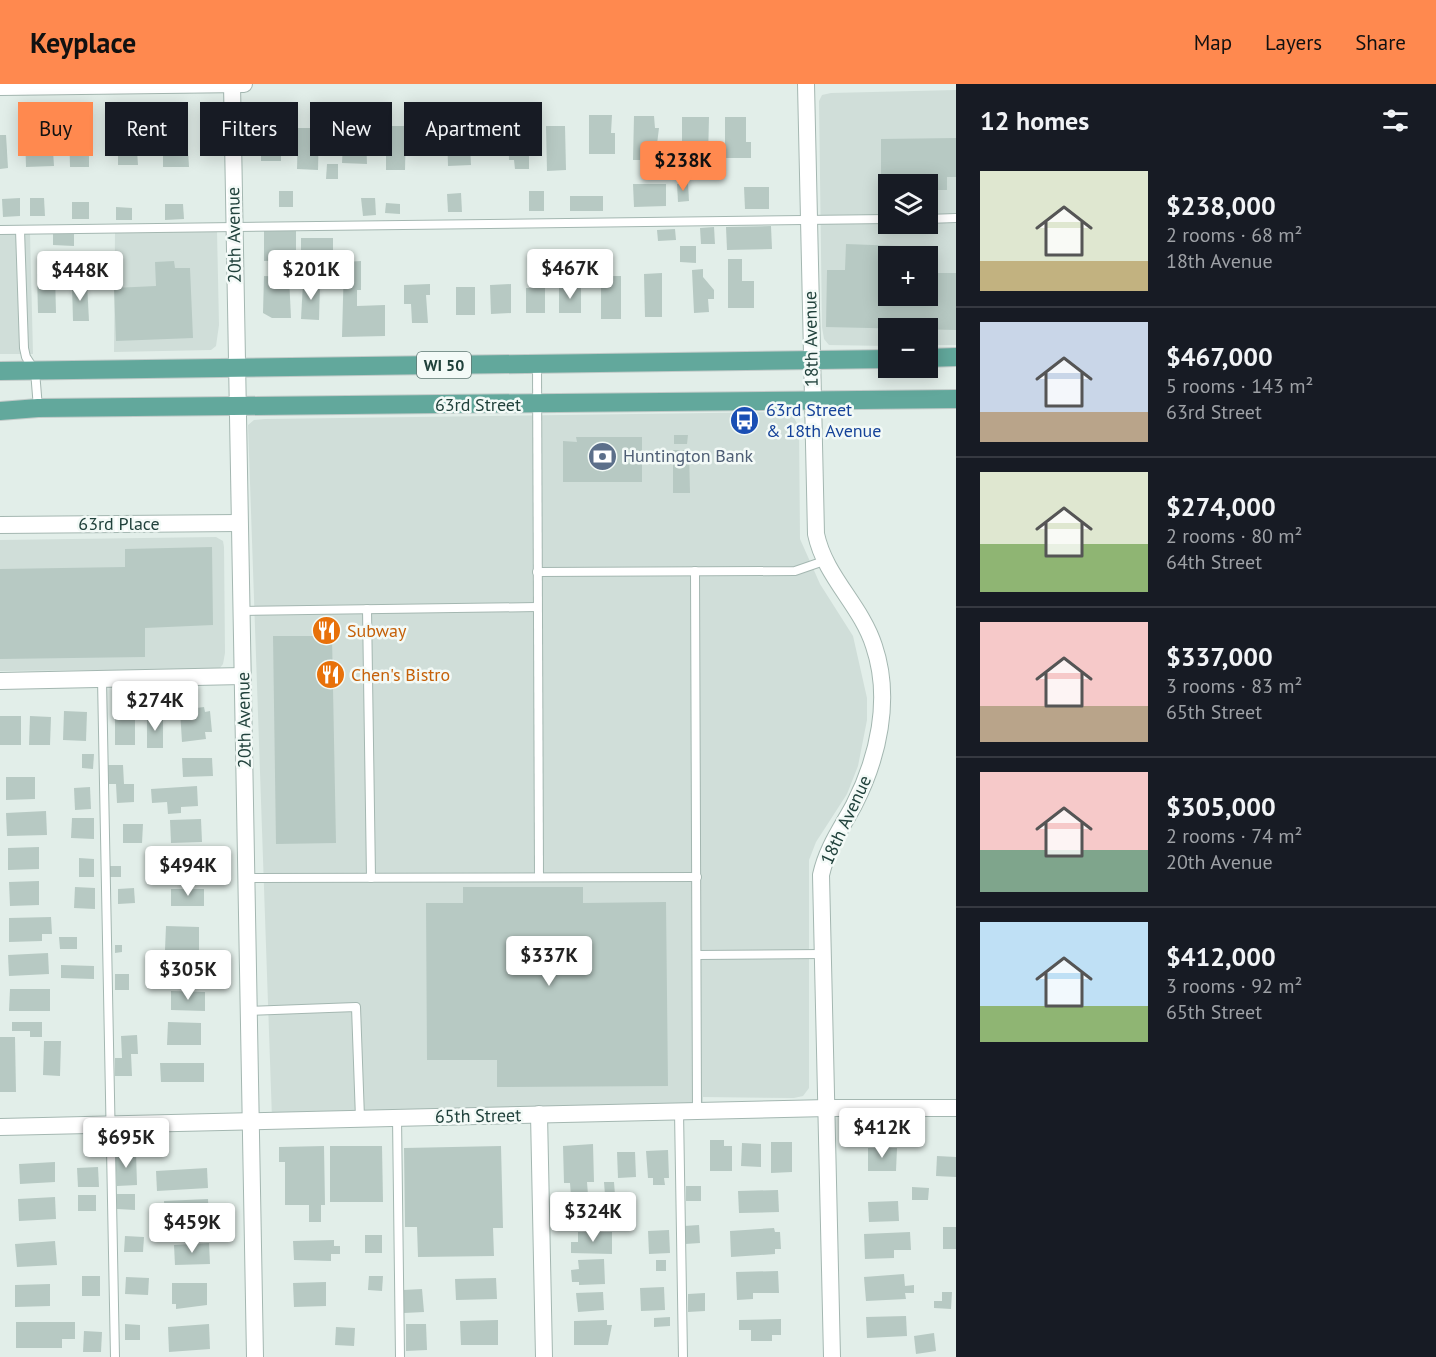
<!DOCTYPE html>
<meta charset="utf-8">
<style>
:root{--surface:#171b24;--page:#242831;--text:#f1f3f6;--muted:#9ea1a6;--line:#363941;--accent:#ff894f}
body{margin:0;font-family:"PT Sans",sans-serif;background:var(--page);color:var(--text);height:100vh;display:flex;flex-direction:column;font-size:22px;white-space:nowrap}
*{box-sizing:border-box;margin:0}
p{font-size:20px;color:var(--muted)}
.icon{flex:none;width:33px;height:33px;fill:none;stroke:currentColor;stroke-width:2;stroke-linecap:round;stroke-linejoin:round}
.map{position:relative;flex:1;overflow:hidden}
.panel{display:flex;flex-direction:column;background:var(--surface);width:480px}
.panel>*{flex:none}
.hud{position:absolute;left:18px;top:18px;width:570px;height:54px;display:flex;gap:12px}
.buttons{position:absolute;left:878px;top:90px;display:grid;gap:12px}
.buttons a{display:grid;place-items:center;width:60px;height:60px;border-radius:0px;background:var(--surface);box-shadow:0 3px 15px #0003;font-size:30px}
.price{position:absolute;translate:-50% -51px;padding:0 14px;border-radius:6px;background:#fff;color:#222;font-size:20px;line-height:39px;filter:drop-shadow(0 2px 3px #0008)}
.price::after{content:'';position:absolute;left:50%;top:36px;width:18px;height:14px;margin-left:-9px;background:inherit;clip-path:polygon(0 0,100% 0,50% 100%)}
.price.on{background:var(--accent);color:#111}
ul{padding:0;list-style:none}
li{display:flex;align-items:center;gap:18px;height:150px;padding:0 24px}
li+li{border-top:2px solid var(--line)}
li span{display:grid;place-items:center;flex:none;width:168px;height:120px;border-radius:0px;color:#555}
li>.icon{margin-inline-start:auto}
span .icon{width:72px;height:72px;fill:#fffc;stroke-width:1}
li b{font-size:26px}
h2{display:flex;justify-content:space-between;align-items:center;height:72px;padding:0 24px;font-size:26px}
.pill{padding:0 21px;border-radius:0px;background:var(--surface);box-shadow:0 3px 15px #0003;font-size:21px;line-height:54px}
.pill.on{background:var(--accent);color:#111}
header{display:flex;align-items:center;gap:36px;box-sizing:border-box;height:84px;padding:0 30px;background:var(--accent);color:#111}
header strong{font-size:28px}
nav{display:flex;gap:33px;margin-inline-start:auto;font-size:21px}
main{display:flex;flex:1;min-height:0}
.map>svg:first-child{display:block}
.built{fill:#d0ded9;fill-rule:evenodd}
.building{fill:#b7c9c3}
.lines{fill:none;stroke-linecap:round;stroke-linejoin:round}
.service-casing{stroke:#a4b7b1;stroke-width:10}
.minor-casing{stroke:#a4b7b1;stroke-width:18}
.primary-casing{stroke:#c1cac8;stroke-width:20}
.service{stroke:#fff;stroke-width:8}
.minor{stroke:#fff;stroke-width:16}
.primary{stroke:#62a89c;stroke-width:18}
.labels{text-anchor:middle;stroke-width:5;stroke-linejoin:round;paint-order:stroke}
.shield{fill:#f3faf7;stroke:#5f7873;stroke-width:1.5}
.shield-label{font-size:16px;font-weight:bold;fill:#20413b}
.street-label{font-size:18px;fill:#20413b;stroke:#f3faf7}
.transit-label{font-size:18px;fill:#164399;stroke:#f3faf7;text-anchor:start}
.service-label{font-size:18px;fill:#4e5e75;stroke:#f3faf7;text-anchor:start}
.food-label{font-size:18px;fill:#c56008;stroke:#f3faf7;text-anchor:start}
</style>
<header>
<strong>Keyplace</strong>
<nav><a>Map</a><a>Layers</a><a>Share</a></nav>
</header>
<main>
<div class="map">
<svg width="956" height="1273" viewBox="0 0 956 1273">
<rect width="100%" height="100%" fill="#e2eee9"/>
<g class="built">
<path d="M956 6V261H927V244H888V262L829 261 824 255 822 243 819 17 822 11 831 9ZM888 100H927V140H888ZM888 172H927V212H888Z"/>
<polygon points="217,147 219,241 216,262 211,266 114,268 115,148"/>
<polygon points="0,149 30,149 33,270 0,270"/>
<polygon points="785,328 793,332 799,343 800,455 820,500 853,552 867,614 867,636 858,682 847,710 816,758 809,776 809,1004 803,1012 794,1014 703,1013 703,1027 272,1035 248,341 254,336 265,335"/>
<polygon points="216,453 223,457 224,463 225,569 223,580 219,585 0,587 0,456"/>
</g>
<g class="building">
<polygon points="589,31 612,31 611,49 615,49 615,70 589,70"/>
<polygon points="634,32 654,32 655,44 659,44 655,76 633,76"/>
<polygon points="682,33 709,33 708,74 682,74"/>
<polygon points="725,33 746,33 746,58 751,58 751,74 725,74"/>
<polygon points="135,39 138,81 118,81 118,68 114,69 113,40"/>
<polygon points="386,42 406,42 405,86 386,86"/>
<polygon points="546,42 565,42 566,86 547,87"/>
<polygon points="344,43 362,44 362,52 366,52 367,80 342,79"/>
<polygon points="298,44 319,44 318,86 297,85"/>
<polygon points="508,44 529,44 529,85 515,85 514,76 509,76"/>
<polygon points="69,45 89,45 89,83 70,83"/>
<polygon points="469,45 471,81 448,82 447,46"/>
<polygon points="46,46 47,67 53,67 54,82 26,83 25,47"/>
<polygon points="163,46 183,46 184,67 188,67 189,83 163,83"/>
<rect x="261" y="47" width="20" height="30"/>
<polygon points="0,51 6,51 8,84 0,85"/>
<polygon points="956,54 956,93 947,93 947,106 927,106 927,100 909,100 908,95 881,95 881,55"/>
<polygon points="327,80 338,80 338,95 326,95"/>
<polygon points="688,99 689,117 678,118 677,100"/>
<polygon points="633,100 666,100 666,122 634,123"/>
<polygon points="744,103 769,103 769,125 745,125"/>
<rect x="279" y="107" width="14" height="16"/>
<rect x="529" y="107" width="15" height="20"/>
<polygon points="461,109 462,128 448,128 447,110"/>
<rect x="570" y="112" width="33" height="15"/>
<polygon points="20,114 20,132 3,133 2,115"/>
<polygon points="30,114 44,114 45,132 30,132"/>
<polygon points="361,114 375,114 376,131 363,132"/>
<rect x="72" y="118" width="17" height="17"/>
<polygon points="386,119 400,120 400,130 385,129"/>
<polygon points="165,120 183,120 184,135 165,136"/>
<polygon points="116,123 132,124 132,136 116,136"/>
<polygon points="771,142 772,165 727,166 726,143"/>
<polygon points="714,143 715,160 701,160 700,144"/>
<polygon points="675,145 676,156 658,157 657,146"/>
<polygon points="264,147 296,147 296,176 264,177"/>
<polygon points="53,149 74,150 74,162 53,161"/>
<rect x="301" y="154" width="32" height="17"/>
<polygon points="846,160 899,162 899,172 888,172 888,212 927,212 927,189 956,189 956,246 826,243 827,186 845,186"/>
<polygon points="680,162 696,162 696,179 680,178"/>
<polygon points="588,165 590,185 568,187 567,166"/>
<polygon points="728,175 742,175 742,197 754,197 754,224 728,224"/>
<polygon points="174,177 175,184 190,184 193,254 116,257 114,204 156,202 155,178"/>
<polygon points="361,177 361,206 357,206 357,222 385,221 385,252 342,253 344,178"/>
<polygon points="703,185 703,193 714,206 714,215 708,215 709,228 694,229 692,186"/>
<polygon points="662,189 662,233 645,233 644,190"/>
<polygon points="37,190 55,190 56,229 38,229"/>
<polygon points="264,192 289,193 291,234 272,234 263,229"/>
<rect x="601" y="192" width="20" height="43"/>
<polygon points="87,199 89,237 73,237 72,200"/>
<polygon points="303,199 320,199 319,236 301,235"/>
<polygon points="430,200 430,211 426,211 428,239 412,239 411,220 404,220 404,201"/>
<polygon points="511,200 511,229 491,230 490,201"/>
<rect x="456" y="203" width="19" height="28"/>
<rect x="526" y="204" width="19" height="25"/>
<rect x="559" y="204" width="22" height="25"/>
<polygon points="674,351 688,351 687,360 674,360"/>
<polygon points="576,353 642,353 642,398 563,398 563,357 577,358"/>
<polygon points="673,366 689,366 690,409 673,409"/>
<polygon points="212,463 213,541 145,544 145,573 0,575 0,485 125,483 125,465"/>
<polygon points="273,552 332,552 336,759 276,760"/>
<polygon points="204,623 205,628 210,627 212,648 205,648 206,655 182,658 180,626"/>
<polygon points="64,627 87,628 86,657 63,656"/>
<rect x="115" y="631" width="20" height="30"/>
<rect x="147" y="631" width="16" height="33"/>
<rect x="0" y="632" width="21" height="29"/>
<polygon points="30,632 51,633 50,661 29,661"/>
<polygon points="82,670 94,670 93,685 82,684"/>
<polygon points="182,674 212,674 213,692 183,693"/>
<polygon points="106,681 123,681 124,700 134,700 134,718 117,719 116,700 107,700"/>
<polygon points="6,693 35,693 35,715 6,716"/>
<polygon points="197,702 198,722 181,723 181,729 168,730 167,718 152,719 151,705"/>
<polygon points="90,703 91,725 75,726 74,704"/>
<polygon points="46,727 47,751 7,752 6,729"/>
<polygon points="72,734 94,734 94,755 71,754"/>
<polygon points="201,735 202,758 171,759 170,736"/>
<polygon points="123,740 143,740 142,759 123,759"/>
<polygon points="39,763 39,785 8,786 8,764"/>
<polygon points="169,768 202,769 201,790 169,790"/>
<polygon points="79,774 94,775 94,793 79,793"/>
<rect x="109" y="782" width="12" height="11"/>
<polygon points="39,797 39,821 10,822 9,798"/>
<polygon points="75,803 95,804 95,825 74,824"/>
<polygon points="463,803 583,803 583,819 666,818 668,1002 497,1003 497,976 427,976 426,819 463,819"/>
<polygon points="134,804 135,819 118,820 118,805"/>
<rect x="171" y="805" width="33" height="17"/>
<polygon points="51,833 52,850 42,850 42,857 9,858 9,834"/>
<polygon points="166,842 199,843 199,867 165,866"/>
<polygon points="59,853 77,853 77,865 60,865"/>
<polygon points="115,861 122,861 122,868 115,869"/>
<polygon points="48,869 49,890 9,892 8,871"/>
<rect x="173" y="877" width="34" height="20"/>
<polygon points="61,881 94,882 94,895 61,894"/>
<rect x="115" y="890" width="14" height="16"/>
<polygon points="10,905 50,905 50,927 9,927"/>
<polygon points="171,907 205,908 205,927 171,926"/>
<polygon points="12,938 42,938 42,953 30,953 30,947 12,947"/>
<polygon points="168,938 201,939 201,961 167,961"/>
<polygon points="137,951 138,970 131,970 132,992 115,992 115,974 122,974 121,952"/>
<polygon points="0,953 15,953 16,1008 0,1008"/>
<polygon points="44,957 61,957 60,992 43,991"/>
<polygon points="160,979 204,979 204,998 161,998"/>
<polygon points="710,1056 724,1056 724,1062 732,1062 732,1087 710,1087"/>
<polygon points="771,1058 792,1058 792,1088 771,1089"/>
<polygon points="742,1059 761,1060 761,1083 741,1082"/>
<polygon points="593,1060 594,1098 587,1098 588,1111 571,1112 570,1099 564,1099 563,1062"/>
<polygon points="324,1062 325,1121 321,1121 321,1138 309,1138 309,1121 285,1121 285,1078 279,1078 279,1063"/>
<polygon points="330,1062 382,1062 383,1118 330,1118"/>
<polygon points="501,1062 503,1144 493,1144 494,1172 418,1173 417,1143 405,1143 404,1064"/>
<polygon points="868,1064 897,1064 896,1087 868,1087"/>
<polygon points="668,1066 669,1094 664,1094 665,1101 653,1101 653,1094 648,1094 646,1067"/>
<polygon points="136,1068 137,1101 117,1102 115,1070"/>
<polygon points="617,1068 635,1068 636,1093 618,1094"/>
<polygon points="937,1072 956,1073 956,1093 936,1092"/>
<polygon points="55,1078 55,1098 20,1100 19,1080"/>
<polygon points="98,1083 99,1103 78,1103 77,1084"/>
<polygon points="207,1084 208,1104 157,1107 156,1087"/>
<polygon points="604,1098 614,1098 615,1111 605,1111"/>
<rect x="686" y="1102" width="15" height="15"/>
<polygon points="912,1103 929,1104 928,1116 912,1116"/>
<polygon points="778,1106 779,1128 739,1129 738,1107"/>
<polygon points="117,1110 135,1110 135,1126 117,1125"/>
<rect x="78" y="1111" width="18" height="16"/>
<polygon points="55,1113 56,1135 19,1137 18,1115"/>
<polygon points="208,1115 209,1139 165,1141 164,1117"/>
<polygon points="607,1116 609,1140 577,1142 576,1118"/>
<polygon points="898,1117 899,1137 869,1138 868,1118"/>
<polygon points="699,1141 700,1159 685,1160 684,1142"/>
<rect x="943" y="1143" width="13" height="22"/>
<polygon points="774,1144 775,1148 780,1148 781,1165 775,1165 775,1170 731,1173 730,1147"/>
<polygon points="669,1146 670,1169 649,1170 648,1147"/>
<polygon points="578,1148 612,1148 612,1170 571,1169 571,1158 578,1158"/>
<polygon points="910,1148 911,1166 894,1166 894,1174 865,1175 864,1150"/>
<rect x="365" y="1151" width="17" height="18"/>
<polygon points="125,1152 144,1153 143,1168 124,1168"/>
<polygon points="334,1156 334,1162 340,1162 340,1170 331,1170 331,1177 294,1176 293,1157"/>
<polygon points="55,1157 57,1181 17,1183 15,1160"/>
<polygon points="209,1159 210,1180 175,1181 174,1161"/>
<polygon points="604,1175 605,1200 579,1201 579,1198 572,1198 571,1186 579,1185 578,1176"/>
<rect x="656" y="1176" width="10" height="11"/>
<polygon points="778,1187 779,1209 753,1209 753,1215 737,1216 736,1188"/>
<polygon points="904,1190 905,1202 914,1201 914,1209 905,1209 906,1215 866,1217 864,1193"/>
<rect x="82" y="1192" width="18" height="20"/>
<polygon points="369,1192 383,1192 382,1207 368,1206"/>
<polygon points="126,1193 149,1194 148,1211 125,1210"/>
<polygon points="496,1194 497,1215 456,1216 455,1195"/>
<polygon points="326,1198 326,1222 294,1223 293,1199"/>
<polygon points="172,1199 207,1199 207,1221 176,1225 176,1220 172,1220"/>
<polygon points="50,1200 50,1222 15,1223 15,1201"/>
<polygon points="664,1203 665,1226 641,1227 640,1204"/>
<polygon points="422,1205 424,1228 404,1229 403,1206"/>
<polygon points="603,1208 604,1226 578,1228 576,1209"/>
<polygon points="942,1208 952,1208 951,1225 934,1224 934,1217 942,1217"/>
<polygon points="705,1209 705,1227 688,1228 688,1210"/>
<polygon points="906,1232 907,1252 867,1254 866,1233"/>
<polygon points="670,1233 670,1242 654,1243 654,1234"/>
<polygon points="781,1235 781,1251 772,1251 772,1257 751,1257 751,1246 739,1246 739,1236"/>
<polygon points="498,1236 498,1261 461,1261 460,1237"/>
<polygon points="607,1236 607,1241 612,1241 608,1261 574,1261 574,1237"/>
<polygon points="16,1238 75,1238 75,1255 62,1255 62,1264 16,1264"/>
<polygon points="125,1240 140,1241 140,1256 125,1256"/>
<polygon points="209,1240 210,1265 169,1268 168,1243"/>
<polygon points="406,1240 426,1240 427,1266 406,1267"/>
<polygon points="336,1243 355,1244 354,1262 335,1261"/>
<polygon points="84,1247 102,1248 101,1268 83,1268"/>
<polygon points="934,1249 936,1267 916,1270 914,1252"/>
</g>
<g class="lines">
<defs>
<g id="service">
<polyline points="927,135 956,134"/>
<polyline points="0,146 888,135"/>
<polyline points="20,146 24,264 26,273 35,287 38,324"/>
<polyline points="537,280 539,793"/>
<polyline points="695,487 697,1027"/>
<polyline points="537,488 795,487 824,477"/>
<polyline points="367,525 371,794"/>
<polyline points="241,527 537,523"/>
<polyline points="102,595 115,1273"/>
<polyline points="246,794 697,793"/>
<polyline points="697,871 823,870"/>
<polyline points="249,927 356,923 360,1034"/>
<polyline points="679,1027 683,1273"/>
<polyline points="397,1033 400,1273"/>
</g>
<g id="minor">
<polyline points="232,0 255,1273"/>
<path d="M806 0 816 450C825 493 861 521 874 562 892 615 878 674 854 721 841 745 827 764 821 791L832 1273"/>
<polyline points="0,3 244,0"/>
<polyline points="0,441 239,439"/>
<polyline points="0,597 243,592"/>
<polyline points="539,1030 544,1273"/>
<polyline points="0,1043 828,1024 956,1024"/>
</g>
<g id="primary">
<polyline points="927,274 956,273"/>
<polyline points="0,287 888,275"/>
<polyline points="0,327 38,324 956,315"/>
</g>
</defs>
<use href="#service" class="service-casing"/>
<use href="#minor" class="minor-casing"/>
<use href="#primary" class="primary-casing"/>
<use href="#service" class="service"/>
<use href="#minor" class="minor"/>
<use href="#primary" class="primary"/>
</g>
<defs>
<symbol id="bus-disc" viewBox="-11 -11 22 22"><circle r="9.5" fill="#1a4fb4" stroke="#f3faf7"/><path d="M-5-6H5V4H4V6H2V4H-2V6H-4V4H-5ZM-3.5-4V0h7V-4ZM-3.5 1.2v1.5H-2V1.2ZM2 1.2v1.5H3.5V1.2Z" fill="#fff"/></symbol>
<symbol id="bank-disc" viewBox="-11 -11 22 22"><circle r="9.5" fill="#5c6f8a" stroke="#f3faf7"/><path d="M-6-4H6V4H-6ZM0-2.3a2.3 2.3 0 1 0 0 4.6a2.3 2.3 0 1 0 0-4.6Z" fill="#fff"/></symbol>
<symbol id="restaurant-disc" viewBox="-11 -11 22 22"><circle r="9.5" fill="#e8710a" stroke="#f3faf7"/><path d="M-5-6h1v4h1v-4h1v4h1v-4h1v5L-1.5 .5V6h-2V.5L-5-1ZM5-6V6H3V1.5H1.5Q1.5-4 5-6Z" fill="#fff"/></symbol>
</defs>
<g fill-rule="evenodd">
<use href="#bus-disc" x="728" y="320" width="33" height="33"/>
<use href="#bank-disc" x="586" y="356" width="33" height="33"/>
<use href="#restaurant-disc" x="310" y="530" width="33" height="33"/>
<use href="#restaurant-disc" x="314" y="574" width="33" height="33"/>
</g>
<g class="labels">
<rect class="shield" x="417" y="268" width="54" height="26" rx="4.5"/>
<g class="shield-label">
<text x="444" y="287">WI 50</text>
</g>
<g class="street-label">
<text transform="translate(234 151) rotate(-91)" y="6">20th Avenue</text>
<text transform="translate(811 255) rotate(-91)" y="6">18th Avenue</text>
<text x="478" y="327">63rd Street</text>
<text x="119" y="446">63rd Place</text>
<text transform="translate(244 636) rotate(-91)" y="6">20th Avenue</text>
<text transform="translate(846 736) rotate(-65)" y="6">18th Avenue</text>
<text transform="translate(478 1032) rotate(-1)" y="6">65th Street</text>
</g>
<g class="transit-label">
<text x="766" y="332">63rd Street<tspan x="766" dy="21">&amp; 18th Avenue</tspan></text>
</g>
<g class="service-label">
<text x="623" y="378">Huntington Bank</text>
</g>
<g class="food-label">
<text x="347" y="553">Subway</text>
<text x="351" y="597">Chen's Bistro</text>
</g>
</g>
</svg>
<div class="buttons">
<a><svg class="icon" aria-label="layers" viewBox="0 0 24 24"><path d="M12 4l9 5-9 5-9-5zM3 14l9 5 9-5"/></svg></a>
<a>+</a>
<a>−</a>
</div>
<b class="price on" style="left:683px;top:108px">$238K</b>
<b class="price" style="left:570px;top:216px">$467K</b>
<b class="price" style="left:311px;top:217px">$201K</b>
<b class="price" style="left:80px;top:218px">$448K</b>
<b class="price" style="left:155px;top:648px">$274K</b>
<b class="price" style="left:188px;top:813px">$494K</b>
<b class="price" style="left:549px;top:903px">$337K</b>
<b class="price" style="left:188px;top:917px">$305K</b>
<b class="price" style="left:882px;top:1075px">$412K</b>
<b class="price" style="left:126px;top:1085px">$695K</b>
<b class="price" style="left:593px;top:1159px">$324K</b>
<b class="price" style="left:192px;top:1170px">$459K</b>
<div class="hud">
<a class="pill on">Buy</a>
<a class="pill">Rent</a>
<a class="pill">Filters</a>
<a class="pill">New</a>
<a class="pill">Apartment</a>
</div>
</div>
<section class="panel">
<h2>12 homes<svg class="icon" aria-label="filters" viewBox="0 0 24 24"><path d="M4 7h16M4 17h16"/><circle cx="9" cy="7" r="2"/><circle cx="15" cy="17" r="2"/></svg></h2>
<ul>
<li><span style="background:linear-gradient(#dfe7d0 75%,#c2b280 0)"><svg class="icon" aria-label="home" viewBox="0 0 24 24"><path d="M3 11l9-7 9 7M6 9v11h12V9"/></svg></span><div><b>$238,000</b><p>2 rooms · 68 m²</p><p>18th Avenue</p></div></li>
<li><span style="background:linear-gradient(#c9d6e8 75%,#b9a48a 0)"><svg class="icon" aria-label="home" viewBox="0 0 24 24"><path d="M3 11l9-7 9 7M6 9v11h12V9"/></svg></span><div><b>$467,000</b><p>5 rooms · 143 m²</p><p>63rd Street</p></div></li>
<li><span style="background:linear-gradient(#dfe7d0 60%,#8fb573 0)"><svg class="icon" aria-label="home" viewBox="0 0 24 24"><path d="M3 11l9-7 9 7M6 9v11h12V9"/></svg></span><div><b>$274,000</b><p>2 rooms · 80 m²</p><p>64th Street</p></div></li>
<li><span style="background:linear-gradient(#f6c9c9 70%,#b9a48a 0)"><svg class="icon" aria-label="home" viewBox="0 0 24 24"><path d="M3 11l9-7 9 7M6 9v11h12V9"/></svg></span><div><b>$337,000</b><p>3 rooms · 83 m²</p><p>65th Street</p></div></li>
<li><span style="background:linear-gradient(#f6c9c9 65%,#7fa58c 0)"><svg class="icon" aria-label="home" viewBox="0 0 24 24"><path d="M3 11l9-7 9 7M6 9v11h12V9"/></svg></span><div><b>$305,000</b><p>2 rooms · 74 m²</p><p>20th Avenue</p></div></li>
<li><span style="background:linear-gradient(#bfe0f5 70%,#8fb573 0)"><svg class="icon" aria-label="home" viewBox="0 0 24 24"><path d="M3 11l9-7 9 7M6 9v11h12V9"/></svg></span><div><b>$412,000</b><p>3 rooms · 92 m²</p><p>65th Street</p></div></li>
</ul>
</section>
</main>
